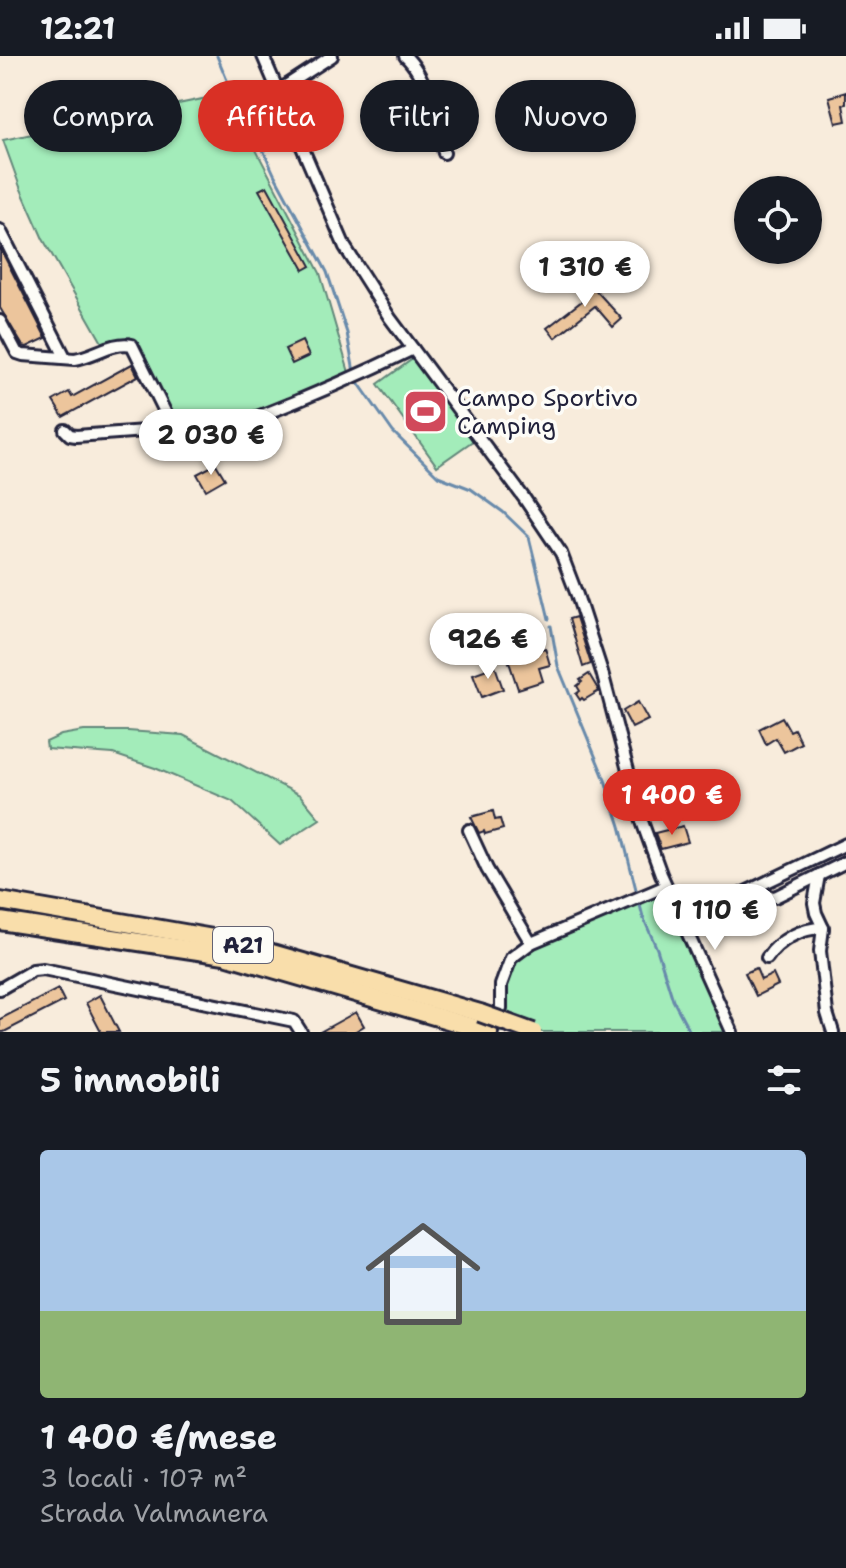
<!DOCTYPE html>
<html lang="it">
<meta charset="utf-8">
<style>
:root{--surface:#171b24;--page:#20242c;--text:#f1f3f6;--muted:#9ea1a6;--accent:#d93025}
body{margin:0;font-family:"Shantell Sans",sans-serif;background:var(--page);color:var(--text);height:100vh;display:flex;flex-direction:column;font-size:30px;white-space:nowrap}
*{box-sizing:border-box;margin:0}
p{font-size:26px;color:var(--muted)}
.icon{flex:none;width:44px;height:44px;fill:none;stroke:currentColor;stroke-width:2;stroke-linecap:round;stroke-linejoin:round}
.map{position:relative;height:976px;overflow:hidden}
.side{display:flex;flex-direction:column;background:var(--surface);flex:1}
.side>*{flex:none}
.banner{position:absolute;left:24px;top:24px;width:798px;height:72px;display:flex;gap:16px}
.controls{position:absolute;left:734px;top:120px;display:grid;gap:16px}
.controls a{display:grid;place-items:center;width:88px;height:88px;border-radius:50%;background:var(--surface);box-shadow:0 2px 6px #0004;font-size:40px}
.price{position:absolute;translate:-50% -68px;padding:0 18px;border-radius:28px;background:#fff;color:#222;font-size:26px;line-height:52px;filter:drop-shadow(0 2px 4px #0008)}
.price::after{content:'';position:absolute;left:50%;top:48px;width:24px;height:18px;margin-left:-12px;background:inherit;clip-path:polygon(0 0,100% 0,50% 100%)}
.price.current{background:var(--accent);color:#fff}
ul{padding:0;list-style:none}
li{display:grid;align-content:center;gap:16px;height:424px;padding:0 40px}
li span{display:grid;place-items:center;height:248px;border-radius:8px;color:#555}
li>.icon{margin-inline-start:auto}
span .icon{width:144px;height:144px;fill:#fffc;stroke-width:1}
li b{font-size:34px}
h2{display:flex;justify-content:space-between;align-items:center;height:96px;padding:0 40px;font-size:34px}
.chip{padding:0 28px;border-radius:36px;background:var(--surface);box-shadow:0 2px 6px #0004;font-size:28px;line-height:72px}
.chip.current{background:var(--accent);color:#fff}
.status{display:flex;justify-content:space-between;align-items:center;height:56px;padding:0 40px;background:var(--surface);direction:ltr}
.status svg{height:22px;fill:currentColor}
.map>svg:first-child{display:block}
.green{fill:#a3ecba;stroke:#62877a;stroke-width:2}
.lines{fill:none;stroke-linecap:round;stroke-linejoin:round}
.stream{stroke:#688aab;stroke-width:3}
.building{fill:#ecc59c;stroke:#22223b;stroke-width:2}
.minor-casing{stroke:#22223b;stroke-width:16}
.highway-casing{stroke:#22223b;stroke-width:22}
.minor{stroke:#fdfcf7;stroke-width:10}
.highway{stroke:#f9deab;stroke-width:16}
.highway-bridge-casing{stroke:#22223b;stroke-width:22;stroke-linecap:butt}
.highway-bridge{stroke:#f9deab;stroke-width:16}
.labels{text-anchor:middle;stroke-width:7;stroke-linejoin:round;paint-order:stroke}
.shield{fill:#fdfcf7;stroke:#646373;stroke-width:2}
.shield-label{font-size:22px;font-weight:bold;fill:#22223b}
.poi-label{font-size:24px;fill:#22223b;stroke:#fdfcf7;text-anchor:start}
</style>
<div class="status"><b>12:21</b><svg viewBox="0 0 49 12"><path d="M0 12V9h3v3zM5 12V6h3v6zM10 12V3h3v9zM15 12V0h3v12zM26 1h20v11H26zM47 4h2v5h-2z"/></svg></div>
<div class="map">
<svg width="846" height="976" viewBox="0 0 846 976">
<rect width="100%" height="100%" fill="#f8ecdc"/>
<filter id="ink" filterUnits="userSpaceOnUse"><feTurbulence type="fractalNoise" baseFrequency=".0125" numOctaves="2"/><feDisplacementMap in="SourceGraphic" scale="16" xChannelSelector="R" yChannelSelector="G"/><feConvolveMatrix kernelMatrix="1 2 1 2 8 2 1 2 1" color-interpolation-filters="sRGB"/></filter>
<g filter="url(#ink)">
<g class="green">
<polygon points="227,38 320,217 350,320 199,379 188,380 177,376 130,281 104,290 43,183 20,131 3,84"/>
<polygon points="414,302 474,384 437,410 378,328"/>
<polygon points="84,675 128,675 183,679 300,739 320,763 280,789 232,745 155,712 113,698 47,693 46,686 61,679"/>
<polygon points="666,830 732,976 490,976 511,902 531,887"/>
</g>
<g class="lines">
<g class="stream">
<polyline points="217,0 229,29 251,67 274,118 327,216 347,277 355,322 393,376 438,420 471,433 503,456 529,481 549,563"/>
<polyline points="551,570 558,610 605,724 620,770 643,861 657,893 673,944 690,976"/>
</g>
</g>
<g class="building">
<polygon points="846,36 846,48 843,49 846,65 836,67 829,41"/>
<polygon points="267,130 311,210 304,214 259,134"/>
<polygon points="0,192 46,282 27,291 23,290 0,252"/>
<polygon points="582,219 622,263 613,271 595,250 555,282 547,272 587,241 574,226"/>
<polygon points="302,285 309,300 292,308 285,293"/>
<polygon points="132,308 138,320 63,361 53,345 69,336 72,341"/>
<polygon points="216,408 225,423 206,434 197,418"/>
<polygon points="576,561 591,608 583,611 569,563"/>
<polygon points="514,590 517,597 527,594 528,597 545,592 550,609 539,612 543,625 518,633 505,594"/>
<polygon points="495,610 503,633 482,641 473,618"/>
<polygon points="589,618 599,635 584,644 582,642 580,644 576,638 580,635 577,630 582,626 580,624"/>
<polygon points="638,646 648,664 632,672 623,655"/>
<polygon points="782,661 790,675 794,673 801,687 784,696 776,682 766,688 759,673"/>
<polygon points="493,755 495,764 500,763 503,773 485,778 484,775 479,777 471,761"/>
<polygon points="683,770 688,786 661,793 655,777"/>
<polygon points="756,912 761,924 773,918 778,929 756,940 745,917"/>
<polygon points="58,933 64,945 4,976 0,976 0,963"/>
<polygon points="100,939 119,976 101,976 86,947"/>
<polygon points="356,956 364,970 354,976 320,976"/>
</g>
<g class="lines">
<defs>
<g id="minor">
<polyline points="263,0 345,191 390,262 524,442 561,497 577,539 602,616 640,760 661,818 732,976"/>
<path d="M405 0C428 21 437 68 444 97"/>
<polyline points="278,35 332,0"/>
<polyline points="0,174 65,301"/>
<path d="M0 265 17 297 23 299 75 303C95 300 112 285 132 289L175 376C181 382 189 384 197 383 217 379 237 369 255 362 309 341 362 318 413 293"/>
<polyline points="65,374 70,379 76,380 173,373"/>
<polyline points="469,774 487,813 531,887"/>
<polyline points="819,819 814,847 816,857 823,872 820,895 827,957 833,976"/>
<polyline points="743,838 775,841 846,806"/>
<polyline points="683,866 846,788"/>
<path d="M767 902C779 884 801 872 823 872"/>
<polyline points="0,933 33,914 43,913 294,965 301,976"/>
<polyline points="494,967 501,952 501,929 511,902 531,887 666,830"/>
</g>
<g id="highway">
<polyline points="0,845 230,885 480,957"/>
<polyline points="0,865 225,899 489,976"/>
</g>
</defs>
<use href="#minor" class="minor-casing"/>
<use href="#highway" class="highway-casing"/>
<use href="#minor" class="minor"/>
<use href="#highway" class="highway"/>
<defs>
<polyline id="highway-bridge" points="480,957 533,976"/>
</defs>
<use href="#highway-bridge" class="highway-bridge-casing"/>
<use href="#highway-bridge" class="highway-bridge"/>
</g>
</g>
<defs>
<symbol id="stadium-square" viewBox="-11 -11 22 22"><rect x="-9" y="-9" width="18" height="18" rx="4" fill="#d1495b" stroke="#fdfcf7"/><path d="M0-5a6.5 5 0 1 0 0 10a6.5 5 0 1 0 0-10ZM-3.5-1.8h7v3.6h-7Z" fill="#fff"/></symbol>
</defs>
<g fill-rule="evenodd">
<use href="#stadium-square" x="400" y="330" width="51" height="51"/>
</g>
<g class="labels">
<rect class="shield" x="213" y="871" width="60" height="36" rx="6"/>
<g class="shield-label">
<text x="243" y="897">A21</text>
</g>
<g class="poi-label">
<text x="457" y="350">Campo Sportivo<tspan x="457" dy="28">Camping</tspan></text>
</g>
</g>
</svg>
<div class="controls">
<a><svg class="icon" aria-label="locate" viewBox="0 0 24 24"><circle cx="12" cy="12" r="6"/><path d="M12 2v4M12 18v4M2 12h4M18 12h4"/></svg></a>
</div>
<b class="price" style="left:585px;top:253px">1 310 €</b>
<b class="price" style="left:211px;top:421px">2 030 €</b>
<b class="price" style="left:488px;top:625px">926 €</b>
<b class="price current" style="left:672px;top:781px">1 400 €</b>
<b class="price" style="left:715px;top:896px">1 110 €</b>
<div class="banner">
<a class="chip">Compra</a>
<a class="chip current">Affitta</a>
<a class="chip">Filtri</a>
<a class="chip">Nuovo</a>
</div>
</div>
<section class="side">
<h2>5 immobili<svg class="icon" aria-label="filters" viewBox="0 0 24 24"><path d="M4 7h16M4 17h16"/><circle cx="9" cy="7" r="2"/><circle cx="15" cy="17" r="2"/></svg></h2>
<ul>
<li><span style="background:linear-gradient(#a9c7e8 65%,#8fb573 0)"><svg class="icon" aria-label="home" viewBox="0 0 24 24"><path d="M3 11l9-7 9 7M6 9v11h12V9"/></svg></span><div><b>1 400 €/mese</b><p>3 locali · 107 m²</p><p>Strada Valmanera</p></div></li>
</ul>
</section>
